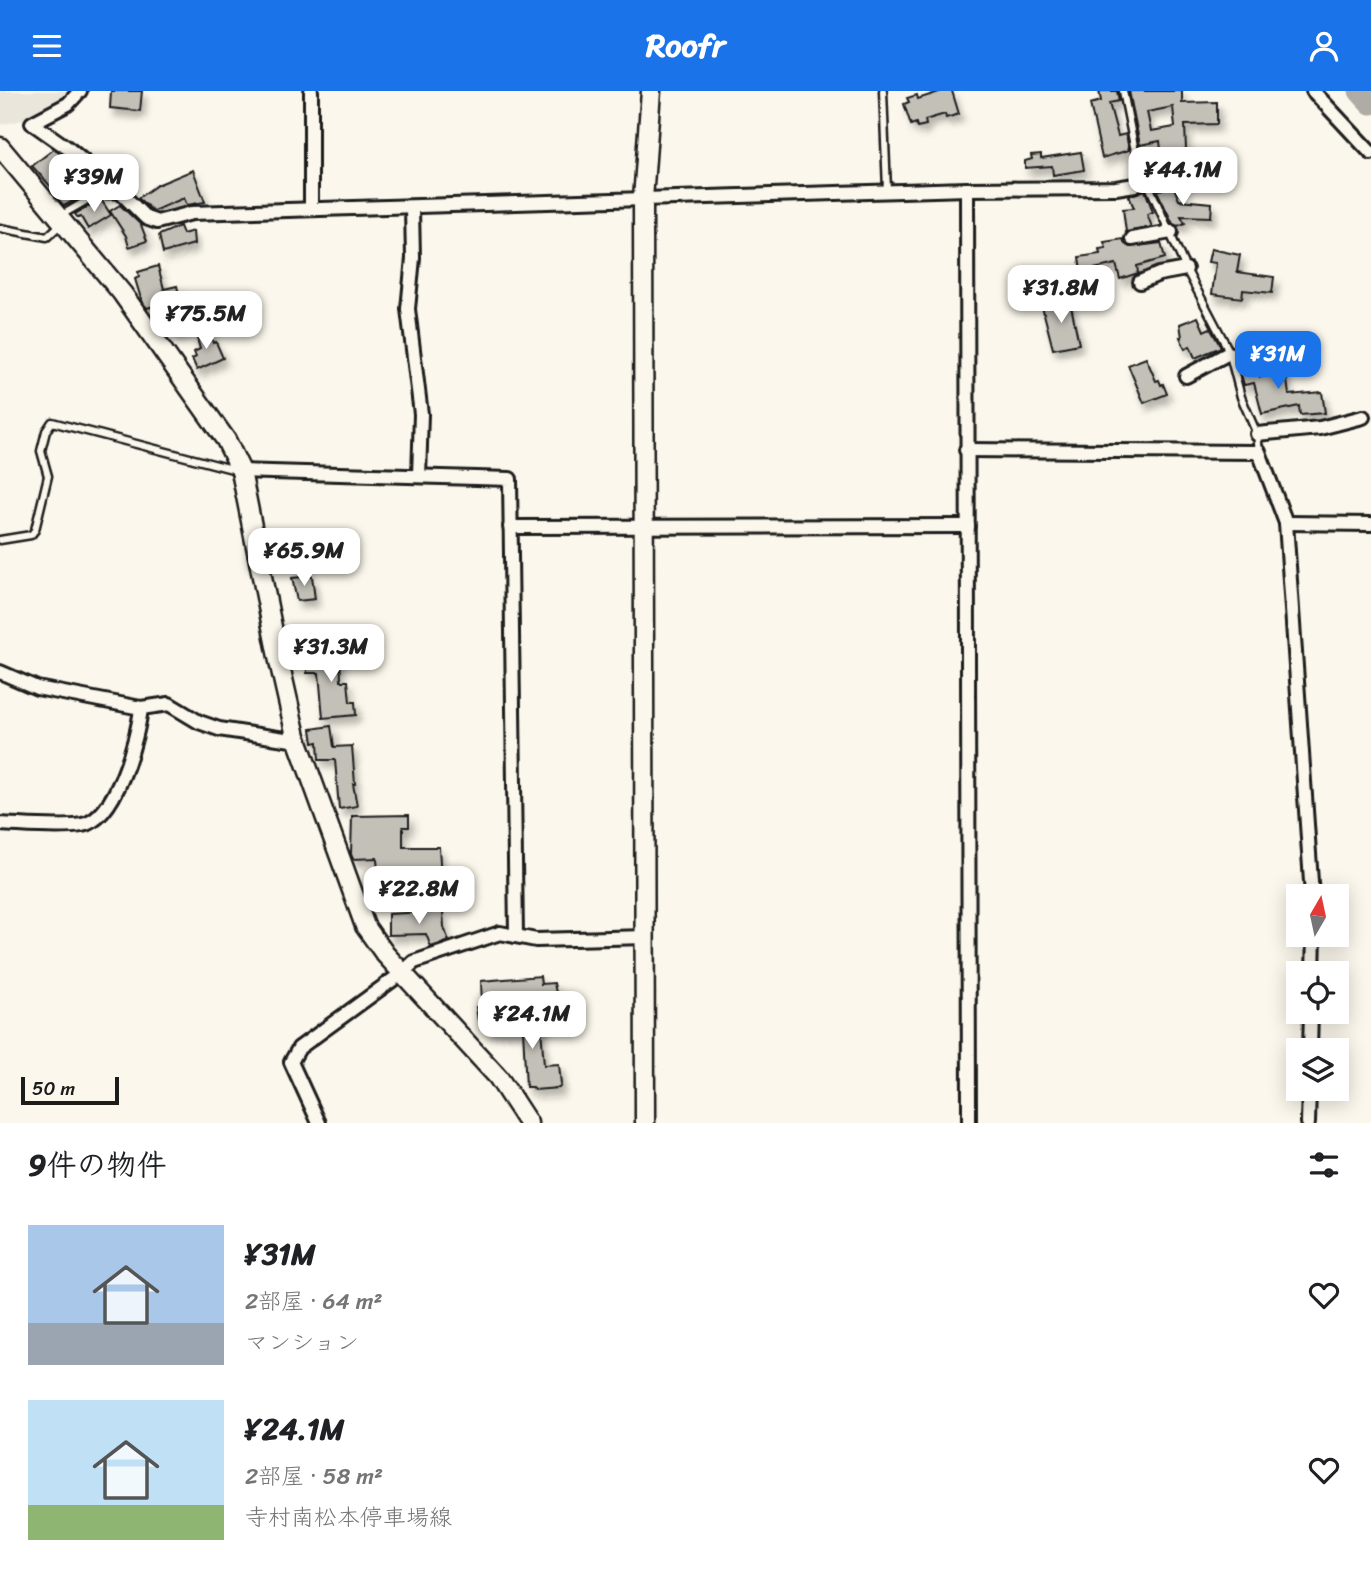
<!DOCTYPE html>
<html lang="ja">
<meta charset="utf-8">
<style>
:root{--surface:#fff;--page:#f6f6f6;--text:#202124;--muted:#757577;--accent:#1a73e8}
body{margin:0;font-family:Sriracha,"Klee One",sans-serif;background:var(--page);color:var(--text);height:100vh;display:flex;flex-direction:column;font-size:26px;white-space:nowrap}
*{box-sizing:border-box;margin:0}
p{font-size:23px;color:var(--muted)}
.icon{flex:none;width:38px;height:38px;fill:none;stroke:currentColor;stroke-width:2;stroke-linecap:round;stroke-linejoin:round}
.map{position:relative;height:1032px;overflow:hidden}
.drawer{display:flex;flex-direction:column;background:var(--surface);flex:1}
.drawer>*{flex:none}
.needle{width:46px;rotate:9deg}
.fabs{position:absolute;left:1286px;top:793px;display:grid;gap:14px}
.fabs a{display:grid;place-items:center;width:63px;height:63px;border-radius:0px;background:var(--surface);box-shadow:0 4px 18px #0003;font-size:35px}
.scale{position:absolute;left:21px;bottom:18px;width:98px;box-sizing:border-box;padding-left:7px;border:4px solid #1c1c1c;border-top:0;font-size:19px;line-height:24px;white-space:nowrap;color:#1c1c1c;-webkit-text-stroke:5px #fbf7ec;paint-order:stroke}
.price{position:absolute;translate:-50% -60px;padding:0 16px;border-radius:14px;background:#fff;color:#222;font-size:23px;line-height:46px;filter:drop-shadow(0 2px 4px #0008)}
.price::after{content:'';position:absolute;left:50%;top:42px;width:21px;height:16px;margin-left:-10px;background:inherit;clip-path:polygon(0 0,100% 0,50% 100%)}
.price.on{background:var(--accent);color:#fff}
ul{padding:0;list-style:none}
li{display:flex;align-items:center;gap:21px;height:175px;padding:0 28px}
li span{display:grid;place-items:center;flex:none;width:196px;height:140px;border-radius:0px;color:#555}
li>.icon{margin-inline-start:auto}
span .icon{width:84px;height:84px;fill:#fffc;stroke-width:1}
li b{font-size:30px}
h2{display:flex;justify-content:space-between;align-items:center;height:84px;padding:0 28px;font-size:30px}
header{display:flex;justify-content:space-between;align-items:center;height:91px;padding:0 28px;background:var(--accent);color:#fff;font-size:32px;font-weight:800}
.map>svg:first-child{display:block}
.built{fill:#eae6dc}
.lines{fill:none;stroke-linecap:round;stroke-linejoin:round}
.river{stroke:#afaca5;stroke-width:23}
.building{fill:#c3c0b8;stroke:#1c1c1c;stroke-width:2;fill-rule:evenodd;filter:url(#shadow)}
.lane-casing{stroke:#1c1c1c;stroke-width:11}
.street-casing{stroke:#1c1c1c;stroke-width:18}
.secondary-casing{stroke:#1c1c1c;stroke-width:23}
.lane{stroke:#fbf7ec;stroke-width:6}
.street{stroke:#fbf7ec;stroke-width:12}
.secondary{stroke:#fbf7ec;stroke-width:18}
</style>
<header><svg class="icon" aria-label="menu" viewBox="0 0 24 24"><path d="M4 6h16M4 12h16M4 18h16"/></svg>Roofr<svg class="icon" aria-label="person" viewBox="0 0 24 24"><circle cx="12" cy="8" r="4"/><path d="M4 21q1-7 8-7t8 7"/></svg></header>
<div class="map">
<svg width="1371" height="1032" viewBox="0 0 1371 1032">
<defs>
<filter id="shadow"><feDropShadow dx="4" dy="7" stdDeviation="3.5" flood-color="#0004"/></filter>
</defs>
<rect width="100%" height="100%" fill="#fbf7ec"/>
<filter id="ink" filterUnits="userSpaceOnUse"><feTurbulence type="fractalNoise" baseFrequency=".0143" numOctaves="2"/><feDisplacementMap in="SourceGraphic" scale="14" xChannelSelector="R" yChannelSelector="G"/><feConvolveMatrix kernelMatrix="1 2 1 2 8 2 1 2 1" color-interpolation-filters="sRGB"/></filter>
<g filter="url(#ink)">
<polygon class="built" points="0,0 74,0 60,11 27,28 0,34"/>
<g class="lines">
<polyline class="river" points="1360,0 1371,12"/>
</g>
<g class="building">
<polygon points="111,0 142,0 140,20 110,17"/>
<polygon points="942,0 952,0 959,23 946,27 945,23 925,29 926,34 917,36 916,32 911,34 904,13 909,11 907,7 917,4 918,8"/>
<polygon points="1099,0 1117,0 1119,10 1109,12 1118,45 1126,43 1129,59 1102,67 1090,13 1101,10"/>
<path d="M1129 0H1182V12L1217 11V33L1185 34 1186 59H1191L1194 81 1164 85 1160 50 1140 54ZM1173 16 1175 36 1151 40 1147 21Z"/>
<polygon points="54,58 95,91 91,96 93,99 64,115 52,101 54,99 32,75"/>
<polygon points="1081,61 1084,79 1053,84 1052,75 1025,77 1025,70 1032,68 1031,64 1041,63 1041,67"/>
<polygon points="193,79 205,111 187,114 184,107 153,120 138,107 157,94"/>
<polygon points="1173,94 1179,109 1212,112 1211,126 1181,125 1185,132 1178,135 1173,133 1157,100"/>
<polygon points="1145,99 1153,121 1147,123 1152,136 1126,141 1123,118 1134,117 1129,105"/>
<polygon points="98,110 102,110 111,124 88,138 81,126 78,127 75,123"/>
<polygon points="120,114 141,134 147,150 129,156 126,145 110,120"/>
<polygon points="180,135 183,143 193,140 194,153 163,162 159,144"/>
<polygon points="1123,148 1125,153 1130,156 1161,152 1165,167 1137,175 1138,182 1120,188 1116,173 1081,181 1079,166 1100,163 1099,158 1106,157 1104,151"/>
<polygon points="1211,158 1240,164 1237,181 1274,186 1272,202 1243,199 1242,207 1212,203 1216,172 1208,171"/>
<polygon points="158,175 164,198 177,195 184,222 200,232 175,244 161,213 147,217 142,211 135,188 139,186 138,181"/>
<polygon points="1070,210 1079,253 1053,258 1042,215"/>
<polygon points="1198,226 1204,240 1210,237 1221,256 1195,267 1190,255 1185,258 1180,246 1182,246 1180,233"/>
<polygon points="209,239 213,252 216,251 223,267 197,279 192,268 196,266 194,261 200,258 196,244"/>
<polygon points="1256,266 1260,286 1286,282 1289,304 1322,301 1325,322 1300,324 1299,315 1262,323 1254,292 1244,294 1237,269"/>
<polygon points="1146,267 1156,290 1159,289 1161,294 1163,293 1167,303 1144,312 1128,274"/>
<polygon points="312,485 315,508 297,510 292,487"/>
<polygon points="340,560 341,590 348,590 350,611 355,611 356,624 323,627 319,582 307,582 306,561"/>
<polygon points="331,635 334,656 352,655 355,693 353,693 357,715 339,718 335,669 319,669 318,651 313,652 311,638"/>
<polygon points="409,724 409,736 403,736 403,756 439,756 441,788 415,788 415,798 379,800 377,767 353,768 351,763 352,725"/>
<polygon points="443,820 444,836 449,850 431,856 426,843 388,844 388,823"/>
<polygon points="540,885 541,893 554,892 556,902 500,909 502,925 478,929 476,916 482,915 481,890"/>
<polygon points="545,925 546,937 541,937 544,974 559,973 561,994 559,997 534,999 533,996 526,996 523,939 521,937 486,939 486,929"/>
</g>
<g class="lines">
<defs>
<g id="lane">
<polyline points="883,0 887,99"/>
<polyline points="1123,0 1134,55 1146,88 1186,178 1229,260 1241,306 1257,343 1259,361"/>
<polyline points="60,125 96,104 121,104"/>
<polyline points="0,137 47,146 62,132"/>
<polyline points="0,449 31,444 35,439 48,385 41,360 46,340 52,331 236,379"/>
</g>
<g id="street">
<polyline points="80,0 68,13 32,32 69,58 119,100 146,127 157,131 192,122 967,98 1116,97 1135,94 1146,88"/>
<polyline points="1313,0 1371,62"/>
<polyline points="967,98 969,1032"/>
<polyline points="412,117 413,167 408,218 421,323 419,385"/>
<polyline points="311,118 311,0"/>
<polyline points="1132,148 1171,141"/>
<polyline points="1140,191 1159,183 1186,178"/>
<polyline points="1186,285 1229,262"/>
<polyline points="1257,343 1320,337 1363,326"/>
<polyline points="966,359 1259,361 1286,432 1312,805"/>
<polyline points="241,380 510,388 516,845"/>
<polyline points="1286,432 1371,433"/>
<polyline points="510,436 968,435"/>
<path d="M0 581 37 597 141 617C138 646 116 729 82 734 59 738 24 734 0 733"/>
<polyline points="141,617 169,613 199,631 219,638 298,650"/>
<polyline points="1313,882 1314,844"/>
<polyline points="1310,959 1311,920"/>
<polyline points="319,1032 291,971 299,957 402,882 414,871 500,842 536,849 646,846"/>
<polyline points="1308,1032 1309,998"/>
</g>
<g id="secondary">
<polyline points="0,56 122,202 226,349 241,380 278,566 296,645 365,835 385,863 498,986 528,1032"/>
<polyline points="645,1032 643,108 651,0"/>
</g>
</defs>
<use href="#lane" class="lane-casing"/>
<use href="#street" class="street-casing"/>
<use href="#secondary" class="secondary-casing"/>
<use href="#lane" class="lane"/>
<use href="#street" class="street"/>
<use href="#secondary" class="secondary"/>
</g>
</g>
</svg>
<div class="fabs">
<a><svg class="needle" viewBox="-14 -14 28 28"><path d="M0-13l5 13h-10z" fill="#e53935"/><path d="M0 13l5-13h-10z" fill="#757577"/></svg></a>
<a><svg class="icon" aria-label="locate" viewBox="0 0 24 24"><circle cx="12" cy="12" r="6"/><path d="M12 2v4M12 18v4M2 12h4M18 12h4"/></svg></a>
<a><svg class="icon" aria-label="layers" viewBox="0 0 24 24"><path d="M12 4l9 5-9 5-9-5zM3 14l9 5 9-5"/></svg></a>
</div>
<div class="scale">50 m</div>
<b class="price" style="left:1183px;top:116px">¥44.1M</b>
<b class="price" style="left:94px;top:123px">¥39M</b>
<b class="price" style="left:1061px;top:234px">¥31.8M</b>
<b class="price" style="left:206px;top:260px">¥75.5M</b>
<b class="price on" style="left:1278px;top:300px">¥31M</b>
<b class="price" style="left:304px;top:497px">¥65.9M</b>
<b class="price" style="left:331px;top:593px">¥31.3M</b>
<b class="price" style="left:419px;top:835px">¥22.8M</b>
<b class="price" style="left:532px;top:960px">¥24.1M</b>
</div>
<section class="drawer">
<h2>9件の物件<svg class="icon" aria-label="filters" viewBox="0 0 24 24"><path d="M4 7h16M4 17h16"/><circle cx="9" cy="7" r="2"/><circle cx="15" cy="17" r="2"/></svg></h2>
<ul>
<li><span style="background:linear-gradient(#a9c7e8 70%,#9aa5b1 0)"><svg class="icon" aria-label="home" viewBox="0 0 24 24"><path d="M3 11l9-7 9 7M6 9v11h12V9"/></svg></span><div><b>¥31M</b><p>2部屋 · 64 m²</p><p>マンション</p></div><svg class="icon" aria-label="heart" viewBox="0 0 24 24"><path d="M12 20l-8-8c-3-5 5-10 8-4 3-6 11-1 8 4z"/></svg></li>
<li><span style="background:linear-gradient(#bfe0f5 75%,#8fb573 0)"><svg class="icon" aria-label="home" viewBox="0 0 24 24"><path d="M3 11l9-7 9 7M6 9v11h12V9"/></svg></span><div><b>¥24.1M</b><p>2部屋 · 58 m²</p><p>寺村南松本停車場線</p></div><svg class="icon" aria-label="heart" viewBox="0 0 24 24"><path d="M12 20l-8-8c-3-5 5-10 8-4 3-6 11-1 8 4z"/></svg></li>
</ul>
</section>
